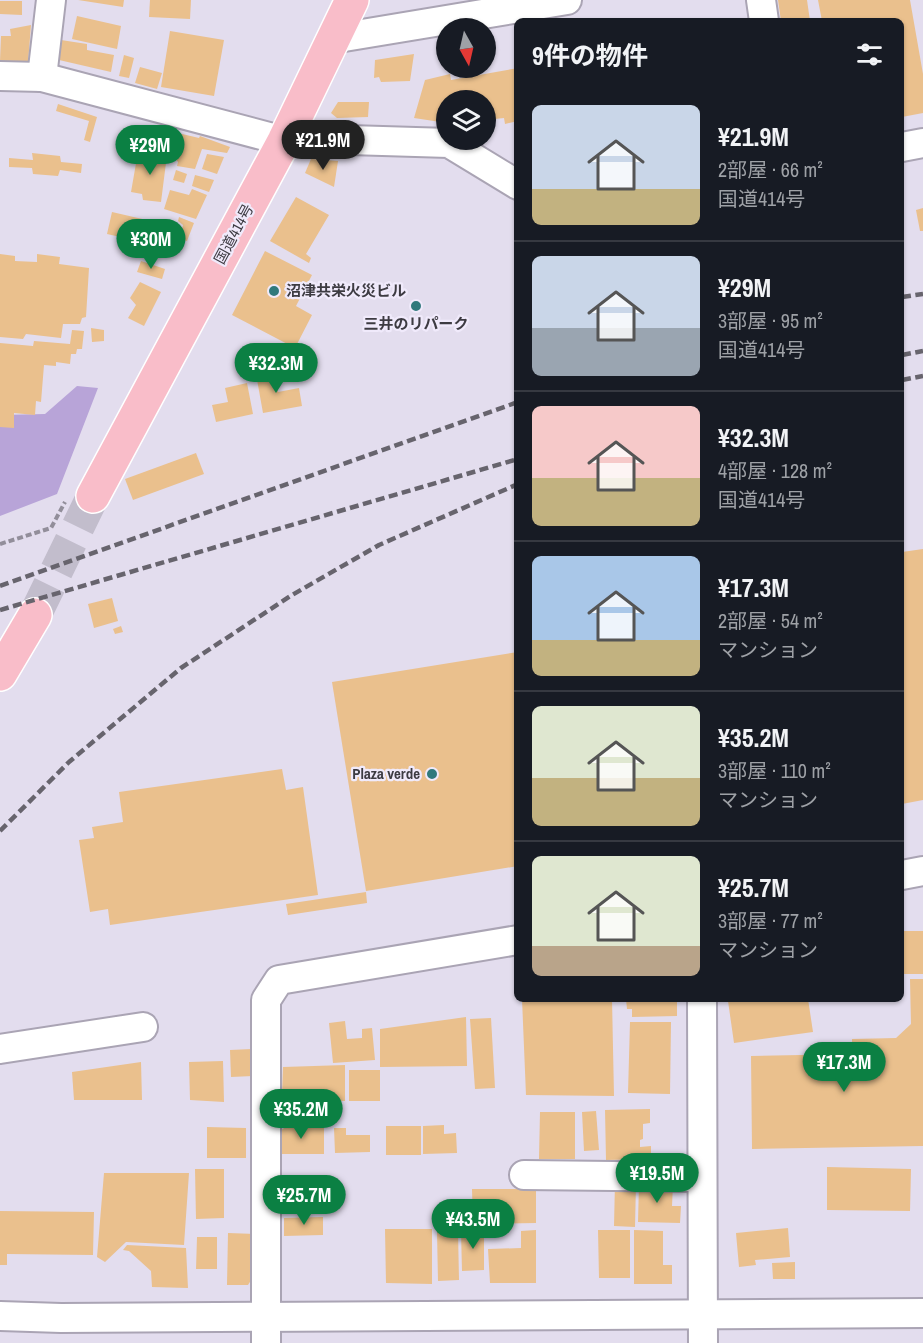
<!DOCTYPE html>
<html lang="ja">
<meta charset="utf-8">
<style>
:root{--surface:#171b24;--page:#242831;--text:#f1f3f6;--muted:#9ea1a6;--line:#363941;--accent:#0b8043}
body{margin:0;font-family:"Archivo Narrow","Noto Sans JP",sans-serif;background:var(--page);color:var(--text);height:100vh;display:flex;flex-direction:column;font-size:22px;white-space:nowrap}
*{box-sizing:border-box;margin:0}
p{font-size:20px;color:var(--muted)}
.icon{flex:none;width:33px;height:33px;fill:none;stroke:currentColor;stroke-width:2;stroke-linecap:round;stroke-linejoin:round}
.map{position:relative;flex:1;overflow:hidden}
.side{position:absolute;left:514px;top:18px;width:390px;height:984px;display:flex;flex-direction:column;background:var(--surface);border-radius:9px;box-shadow:0 2px 4px #0004}
.side>*{flex:none}
.needle{width:39px;rotate:172deg}
.fabs{position:absolute;left:436px;top:18px;display:grid;gap:12px}
.fabs a{display:grid;place-items:center;width:60px;height:60px;border-radius:50%;background:var(--surface);box-shadow:0 2px 4px #0004;font-size:30px}
.price{position:absolute;translate:-50% -51px;padding:0 14px;border-radius:21px;background:var(--accent);color:#fff;font-size:20px;line-height:39px;filter:drop-shadow(0 2px 3px #0008)}
.price::after{content:'';position:absolute;left:50%;top:36px;width:18px;height:14px;margin-left:-9px;background:inherit;clip-path:polygon(0 0,100% 0,50% 100%)}
.price.current{background:#222;color:#fff}
ul{padding:0;list-style:none}
li{display:flex;align-items:center;gap:18px;height:150px;padding:0 18px}
li+li{border-top:2px solid var(--line)}
li span{display:grid;place-items:center;flex:none;width:168px;height:120px;border-radius:9px;color:#555}
li>.icon{margin-inline-start:auto}
span .icon{width:72px;height:72px;fill:#fffc;stroke-width:1}
li b{font-size:26px}
h2{display:flex;justify-content:space-between;align-items:center;height:72px;padding:0 18px;font-size:26px}
.map>svg:first-child{display:block}
.green{fill:#b8a4d8}
.building{fill:#eac08d}
.lines{fill:none;stroke-linecap:round;stroke-linejoin:round}
.highway-tunnel{stroke:#c2bdcc;stroke-width:33;stroke-dasharray:33 16;stroke-linecap:butt}
.minor-casing{stroke:#aaa4b4;stroke-width:32}
.highway-casing{stroke:#fff;stroke-width:36}
.path{stroke:#928e9a;stroke-width:4;stroke-dasharray:6 3;stroke-linecap:butt}
.minor{stroke:#fff;stroke-width:28}
.highway{stroke:#f9bdc9;stroke-width:33}
.rail{stroke:#67646d;stroke-width:4.5;stroke-dasharray:9 4.5;stroke-linecap:butt}
.poi-dot{fill:#30797c;stroke:#f0eafb;stroke-width:2}
.labels{text-anchor:middle;stroke-width:4.5;stroke-linejoin:round;paint-order:stroke}
.street-label{font-size:15px;fill:#3d3b42;stroke:#f0eafb}
.poi-label{font-size:15px;font-weight:bold;fill:#3d3b42;stroke:#f0eafb;text-anchor:start}
</style>
<div class="map">
<svg width="923" height="1343" viewBox="0 0 923 1343">
<rect width="100%" height="100%" fill="#e3ddee"/>
<polygon class="green" points="77,386 98,388 57,494 0,516 0,415 45,414"/>
<g class="building">
<polygon points="78,0 124,0 123,7"/>
<polygon points="150,0 191,0 190,19 149,17"/>
<polygon points="778,0 807,0 810,21 781,21"/>
<polygon points="818,0 910,0 923,74 923,113 902,117 902,21 822,21"/>
<polygon points="0,1 22,1 22,15 0,14"/>
<polygon points="77,16 121,26 117,49 72,39"/>
<polygon points="695,18 699,21 683,21 683,20"/>
<polygon points="31,25 28,63 0,61 1,36 11,36 10,29"/>
<polygon points="170,31 224,40 214,96 161,87"/>
<polygon points="61,40 87,44 87,50 114,55 111,72 59,60 61,49 58,48"/>
<polygon points="414,54 410,81 381,82 379,77 374,78 375,60"/>
<polygon points="124,55 134,58 129,78 119,76"/>
<polygon points="140,67 162,73 157,89 135,83"/>
<polygon points="518,68 518,121 505,124 504,118 486,120 486,100 447,100 447,123 414,118 425,80 450,74 451,80"/>
<polygon points="338,102 369,102 368,117 337,118 331,113"/>
<polygon points="58,104 97,117 90,142 84,140 89,121 56,111"/>
<polygon points="178,133 199,138 200,136 230,147 227,153 202,149 195,169 177,166 178,162 173,156"/>
<polygon points="138,152 167,155 161,202 143,200 142,194 131,192"/>
<polygon points="32,153 60,156 61,162 82,164 81,173 60,170 58,176 33,174 32,168 9,167 9,158 33,160"/>
<polygon points="207,154 224,157 217,174 202,169"/>
<polygon points="311,159 338,161 334,187 305,173"/>
<polygon points="176,170 187,174 184,183 173,180"/>
<polygon points="195,175 214,180 209,192 192,186"/>
<polygon points="192,189 207,195 196,219 164,209 170,190 189,195"/>
<polygon points="296,197 329,215 306,254 311,258 309,263 270,241"/>
<polygon points="923,208 923,231 920,231 916,210"/>
<polygon points="112,212 177,227 174,249 107,234"/>
<polygon points="179,217 194,223 187,241 180,239 183,225 178,221"/>
<polygon points="265,251 312,275 296,306 312,315 295,348 232,315"/>
<polygon points="0,254 15,256 15,261 37,262 37,254 60,257 59,264 89,268 86,317 82,318 80,324 63,324 61,338 26,334 23,339 0,337"/>
<polygon points="141,261 165,269 162,279 137,272"/>
<polygon points="140,282 161,292 144,326 128,318 136,305 130,298"/>
<polygon points="91,328 104,330 104,341 92,342"/>
<polygon points="72,330 84,331 82,349 77,349 76,354 71,354 70,364 56,362 56,366 44,365 41,402 36,401 35,415 14,413 14,428 0,427 0,343 33,346 34,341 70,344"/>
<polygon points="275,371 278,392 299,388 302,406 263,413 256,374"/>
<polygon points="247,383 253,414 216,422 212,405 228,402 225,388"/>
<polygon points="196,453 204,474 133,500 125,479"/>
<polygon points="923,549 923,800 902,804 902,552"/>
<polygon points="112,598 118,621 94,628 88,604"/>
<polygon points="121,626 123,632 115,634 113,629"/>
<polygon points="518,652 518,866 366,891 332,682"/>
<polygon points="282,769 286,790 303,787 318,895 110,925 108,909 90,912 79,840 94,838 92,827 123,822 119,792"/>
<polygon points="366,892 367,903 288,915 286,904"/>
<rect x="902" y="931" width="21" height="43"/>
<polygon points="910,979 923,979 923,1146 752,1149 751,1056 852,1054 852,1039 896,1038 911,1024"/>
<polygon points="522,999 612,999 614,1096 526,1095"/>
<polygon points="626,999 677,999 677,1016 632,1017 632,1009 627,1009"/>
<polygon points="743,999 808,999 813,1032 734,1043 728,1001"/>
<polygon points="466,1017 467,1066 380,1067 380,1029"/>
<polygon points="491,1018 495,1088 475,1089 470,1019"/>
<polygon points="345,1021 347,1039 362,1038 362,1029 372,1028 375,1060 333,1063 329,1023"/>
<polygon points="630,1022 671,1022 670,1094 628,1093"/>
<polygon points="252,1049 253,1076 231,1077 230,1050"/>
<polygon points="223,1061 224,1102 190,1100 189,1062"/>
<polygon points="141,1062 142,1100 74,1100 72,1072"/>
<polygon points="345,1065 345,1101 289,1100 282,1095 283,1067"/>
<rect x="349" y="1070" width="31" height="31"/>
<polygon points="650,1109 650,1123 643,1124 643,1139 640,1140 640,1147 651,1146 651,1159 606,1160 605,1110"/>
<polygon points="596,1111 599,1150 584,1151 582,1112"/>
<polygon points="540,1112 575,1112 575,1159 539,1159"/>
<polygon points="444,1125 444,1134 456,1133 457,1153 423,1154 423,1126"/>
<polygon points="324,1126 324,1154 278,1154 278,1132 286,1127"/>
<rect x="386" y="1126" width="35" height="29"/>
<polygon points="207,1127 246,1128 246,1158 207,1158"/>
<polygon points="334,1128 346,1128 346,1135 370,1135 370,1152 335,1153"/>
<polygon points="827,1167 911,1169 910,1211 827,1210"/>
<polygon points="195,1169 224,1169 224,1218 196,1219"/>
<polygon points="104,1173 189,1173 184,1245 126,1242 105,1262 97,1257"/>
<polygon points="615,1182 636,1183 635,1227 614,1226"/>
<polygon points="639,1183 673,1184 672,1206 681,1206 680,1223 638,1222"/>
<polygon points="472,1189 536,1189 536,1223 473,1224"/>
<polygon points="0,1211 94,1212 93,1255 7,1254 7,1265 0,1265"/>
<polygon points="323,1217 323,1235 284,1236 284,1218"/>
<polygon points="788,1228 790,1257 755,1260 756,1265 739,1267 736,1233"/>
<polygon points="385,1229 432,1229 432,1284 386,1283"/>
<polygon points="484,1230 484,1270 462,1271 461,1231"/>
<polygon points="536,1230 536,1283 490,1283 488,1249 521,1248 521,1231"/>
<polygon points="598,1230 630,1230 630,1278 599,1278"/>
<polygon points="634,1230 663,1231 663,1265 672,1265 672,1284 634,1284"/>
<polygon points="458,1231 459,1280 438,1281 437,1232"/>
<polygon points="228,1233 257,1234 255,1274 248,1285 227,1285"/>
<polygon points="197,1237 217,1237 217,1269 196,1269"/>
<polygon points="127,1245 186,1248 188,1288 152,1287 151,1271 129,1251 123,1250"/>
<polygon points="795,1262 795,1279 773,1279 772,1263"/>
</g>
<g class="lines">
<polyline class="highway-tunnel" points="35,615 93,496"/>
<defs>
<g id="minor">
<polyline points="761,0 764,21"/>
<polyline points="332,39 567,0"/>
<polyline points="0,76 42,77 284,141 316,139 449,143 518,185"/>
<polyline points="42,77 51,0"/>
<polyline points="902,147 923,143"/>
<polyline points="902,875 923,871"/>
<polyline points="702,999 703,1343"/>
<polyline points="0,1049 143,1027"/>
<polyline points="524,1175 702,1177"/>
<polyline points="0,1316 61,1318 923,1313"/>
<polyline points="266,1343 266,1000 279,980 518,940"/>
</g>
<g id="highway">
<polyline points="93,496 284,141 352,0"/>
<polyline points="0,674 35,615"/>
</g>
</defs>
<use href="#minor" class="minor-casing"/>
<use href="#highway" class="highway-casing"/>
<polyline class="path" points="0,544 51,528 65,502"/>
<use href="#minor" class="minor"/>
<use href="#highway" class="highway"/>
<g class="rail">
<polyline points="902,297 923,294"/>
<polyline points="902,355 923,351"/>
<polyline points="902,380 923,376"/>
<polyline points="0,586 518,402"/>
<polyline points="0,610 518,459"/>
<polyline points="0,831 69,762 181,668 292,595 379,545 518,484"/>
</g>
</g>
<g class="poi-dot">
<circle cx="274" cy="291" r="6"/>
<circle cx="416" cy="306" r="6"/>
<circle cx="432" cy="774" r="6"/>
</g>
<g class="labels">
<g class="street-label">
<text transform="translate(234 234) rotate(-62)" y="5">国道414号</text>
</g>
<g class="poi-label">
<text x="286" y="296">沼津共栄火災ビル</text>
<text x="416" y="329" text-anchor="middle">三井のリパーク</text>
<text x="420" y="779" text-anchor="end">Plaza verde</text>
</g>
</g>
</svg>
<div class="fabs">
<a><svg class="needle" viewBox="-14 -14 28 28"><path d="M0-13l5 13h-10z" fill="#e53935"/><path d="M0 13l5-13h-10z" fill="#9ea1a6"/></svg></a>
<a><svg class="icon" aria-label="layers" viewBox="0 0 24 24"><path d="M12 4l9 5-9 5-9-5zM3 14l9 5 9-5"/></svg></a>
</div>
<b class="price current" style="left:323px;top:171px">¥21.9M</b>
<b class="price" style="left:150px;top:176px">¥29M</b>
<b class="price" style="left:151px;top:270px">¥30M</b>
<b class="price" style="left:276px;top:394px">¥32.3M</b>
<b class="price" style="left:844px;top:1093px">¥17.3M</b>
<b class="price" style="left:301px;top:1140px">¥35.2M</b>
<b class="price" style="left:657px;top:1204px">¥19.5M</b>
<b class="price" style="left:304px;top:1226px">¥25.7M</b>
<b class="price" style="left:473px;top:1250px">¥43.5M</b>
<section class="side">
<h2>9件の物件<svg class="icon" aria-label="filters" viewBox="0 0 24 24"><path d="M4 7h16M4 17h16"/><circle cx="9" cy="7" r="2"/><circle cx="15" cy="17" r="2"/></svg></h2>
<ul>
<li><span style="background:linear-gradient(#c9d6e8 70%,#c2b280 0)"><svg class="icon" aria-label="home" viewBox="0 0 24 24"><path d="M3 11l9-7 9 7M6 9v11h12V9"/></svg></span><div><b>¥21.9M</b><p>2部屋 · 66 m²</p><p>国道414号</p></div></li>
<li><span style="background:linear-gradient(#c9d6e8 60%,#9aa5b1 0)"><svg class="icon" aria-label="home" viewBox="0 0 24 24"><path d="M3 11l9-7 9 7M6 9v11h12V9"/></svg></span><div><b>¥29M</b><p>3部屋 · 95 m²</p><p>国道414号</p></div></li>
<li><span style="background:linear-gradient(#f6c9c9 60%,#c2b280 0)"><svg class="icon" aria-label="home" viewBox="0 0 24 24"><path d="M3 11l9-7 9 7M6 9v11h12V9"/></svg></span><div><b>¥32.3M</b><p>4部屋 · 128 m²</p><p>国道414号</p></div></li>
<li><span style="background:linear-gradient(#a9c7e8 70%,#c2b280 0)"><svg class="icon" aria-label="home" viewBox="0 0 24 24"><path d="M3 11l9-7 9 7M6 9v11h12V9"/></svg></span><div><b>¥17.3M</b><p>2部屋 · 54 m²</p><p>マンション</p></div></li>
<li><span style="background:linear-gradient(#dfe7d0 60%,#c2b280 0)"><svg class="icon" aria-label="home" viewBox="0 0 24 24"><path d="M3 11l9-7 9 7M6 9v11h12V9"/></svg></span><div><b>¥35.2M</b><p>3部屋 · 110 m²</p><p>マンション</p></div></li>
<li><span style="background:linear-gradient(#dfe7d0 75%,#b9a48a 0)"><svg class="icon" aria-label="home" viewBox="0 0 24 24"><path d="M3 11l9-7 9 7M6 9v11h12V9"/></svg></span><div><b>¥25.7M</b><p>3部屋 · 77 m²</p><p>マンション</p></div></li>
</ul>
</section>
</div>
